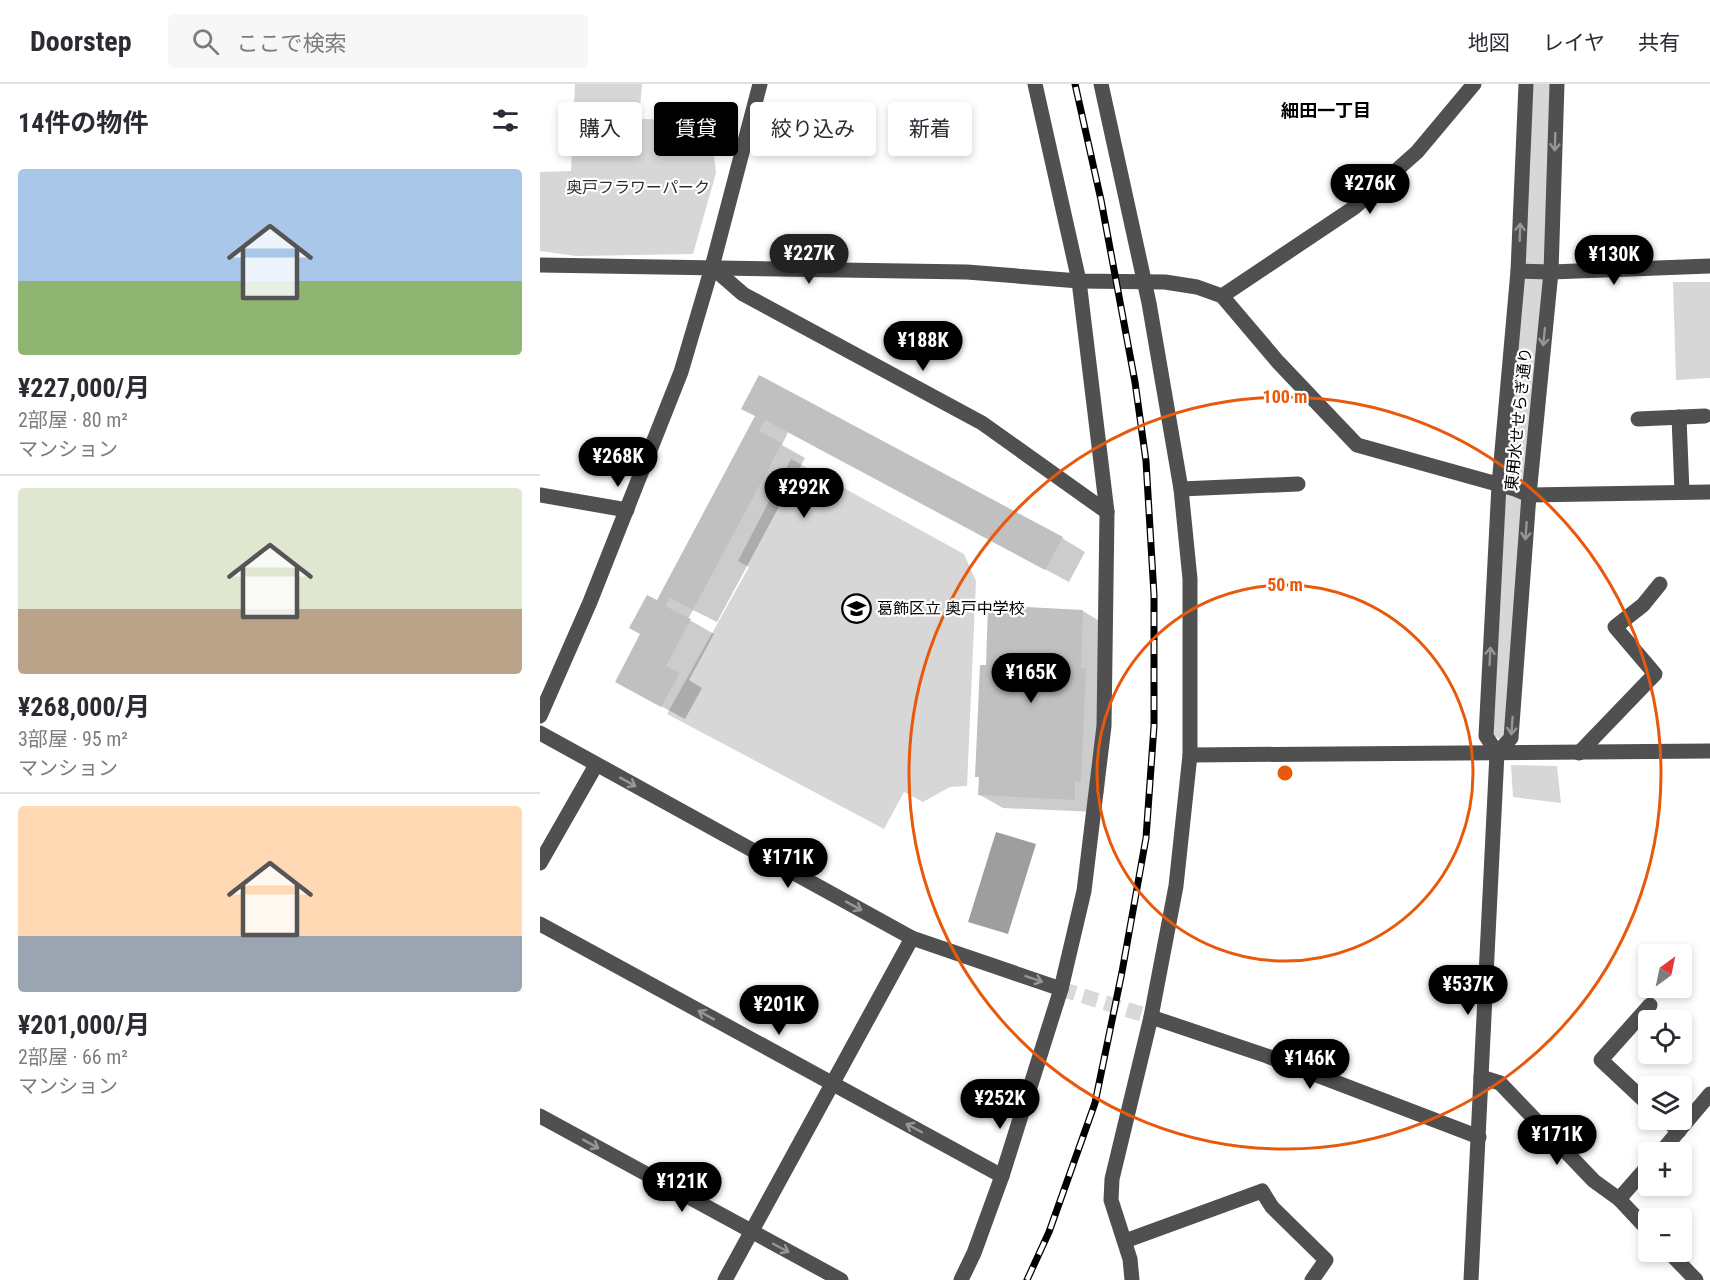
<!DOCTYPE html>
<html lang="ja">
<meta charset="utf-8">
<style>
:root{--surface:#fff;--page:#f7f7f7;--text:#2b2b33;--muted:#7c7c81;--line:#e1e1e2;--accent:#000}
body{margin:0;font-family:"Roboto Condensed","Noto Sans JP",sans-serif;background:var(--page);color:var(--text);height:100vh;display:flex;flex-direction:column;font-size:22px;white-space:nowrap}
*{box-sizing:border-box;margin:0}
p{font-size:20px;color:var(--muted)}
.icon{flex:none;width:33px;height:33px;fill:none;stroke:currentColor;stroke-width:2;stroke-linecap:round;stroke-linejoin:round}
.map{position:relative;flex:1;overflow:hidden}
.sheet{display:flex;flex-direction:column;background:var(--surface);width:540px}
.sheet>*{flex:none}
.guide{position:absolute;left:18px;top:18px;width:570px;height:54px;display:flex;gap:12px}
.needle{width:39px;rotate:33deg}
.buttons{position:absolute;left:1098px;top:860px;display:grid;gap:12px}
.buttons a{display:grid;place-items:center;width:54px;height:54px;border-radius:6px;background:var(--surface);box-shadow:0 3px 9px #0003;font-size:30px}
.price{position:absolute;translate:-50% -51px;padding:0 14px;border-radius:21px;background:var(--accent);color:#fff;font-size:20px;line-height:39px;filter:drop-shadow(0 2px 3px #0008)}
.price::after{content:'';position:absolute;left:50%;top:36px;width:18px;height:14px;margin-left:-9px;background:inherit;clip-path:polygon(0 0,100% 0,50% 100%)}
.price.on{background:#222;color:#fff}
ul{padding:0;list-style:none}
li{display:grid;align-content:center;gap:12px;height:318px;padding:0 18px}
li+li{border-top:2px solid var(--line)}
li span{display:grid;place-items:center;height:186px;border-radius:6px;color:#555}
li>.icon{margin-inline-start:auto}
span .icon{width:108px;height:108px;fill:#fffc;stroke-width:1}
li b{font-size:26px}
h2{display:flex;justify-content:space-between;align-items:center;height:72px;padding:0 18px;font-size:26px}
.pill{padding:0 21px;border-radius:6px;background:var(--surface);box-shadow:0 3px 9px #0003;font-size:21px;line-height:54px}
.pill.on{background:var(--accent);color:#fff}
header{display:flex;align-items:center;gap:36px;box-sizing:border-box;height:84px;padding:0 30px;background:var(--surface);border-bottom:2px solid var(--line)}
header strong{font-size:28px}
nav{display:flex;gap:33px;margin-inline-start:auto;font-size:21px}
.search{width:420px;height:54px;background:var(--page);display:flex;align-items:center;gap:15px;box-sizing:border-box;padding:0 21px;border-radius:6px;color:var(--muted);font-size:22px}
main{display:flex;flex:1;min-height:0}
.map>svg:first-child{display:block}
.green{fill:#d7d7d7}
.water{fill:#9e9e9e}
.shadow{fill:#0003}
.building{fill:#c0c0c0}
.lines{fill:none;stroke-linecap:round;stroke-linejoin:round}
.minor-tunnel{stroke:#d9d9d9;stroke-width:15;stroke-dasharray:15 8;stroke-linecap:butt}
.minor{stroke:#505050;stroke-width:15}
.rail-casing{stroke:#000;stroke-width:7}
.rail{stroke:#fff;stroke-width:4.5;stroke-dasharray:14;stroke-linecap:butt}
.oneway{stroke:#969696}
.ring{fill:none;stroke:#e8590c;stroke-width:3}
.labels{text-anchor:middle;stroke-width:4.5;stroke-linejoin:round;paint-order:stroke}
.park-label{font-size:16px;fill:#2e2e2e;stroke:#fff}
.street-label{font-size:16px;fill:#000;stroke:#fff}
.poi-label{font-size:16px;fill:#000;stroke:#fff;text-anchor:start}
.neighbourhood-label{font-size:18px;font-weight:bold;fill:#000;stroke:#fff}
.centre{fill:#e8590c;stroke:#fff;stroke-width:3}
.ring-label{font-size:18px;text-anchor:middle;font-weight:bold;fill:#e8590c;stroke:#fff;stroke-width:4.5;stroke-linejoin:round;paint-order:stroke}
</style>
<header>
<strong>Doorstep</strong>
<div class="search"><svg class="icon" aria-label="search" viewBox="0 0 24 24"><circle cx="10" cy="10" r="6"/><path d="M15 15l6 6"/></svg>ここで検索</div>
<nav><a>地図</a><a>レイヤ</a><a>共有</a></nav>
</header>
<main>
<section class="sheet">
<h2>14件の物件<svg class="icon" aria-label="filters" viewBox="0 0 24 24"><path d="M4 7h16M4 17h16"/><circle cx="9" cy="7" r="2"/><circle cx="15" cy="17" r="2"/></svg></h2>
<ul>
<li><span style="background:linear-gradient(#a9c7e8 60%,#8fb573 0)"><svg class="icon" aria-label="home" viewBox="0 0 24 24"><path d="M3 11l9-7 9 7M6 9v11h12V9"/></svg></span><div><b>¥227,000/月</b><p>2部屋 · 80 m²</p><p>マンション</p></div></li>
<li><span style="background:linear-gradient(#dfe7d0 65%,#b9a48a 0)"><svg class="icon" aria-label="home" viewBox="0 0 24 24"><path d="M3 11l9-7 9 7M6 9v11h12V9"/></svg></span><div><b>¥268,000/月</b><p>3部屋 · 95 m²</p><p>マンション</p></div></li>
<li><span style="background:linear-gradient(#ffd9b3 70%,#9aa5b1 0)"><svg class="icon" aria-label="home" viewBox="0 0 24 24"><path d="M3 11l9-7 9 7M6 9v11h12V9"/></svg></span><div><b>¥201,000/月</b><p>2部屋 · 66 m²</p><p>マンション</p></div></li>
</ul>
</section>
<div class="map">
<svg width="1170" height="1196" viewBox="0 0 1170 1196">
<rect width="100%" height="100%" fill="#fff"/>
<g class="green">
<polygon points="35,0 102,0 99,35 170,36 176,89 153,170 36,172 0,167 0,88 31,87"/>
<polygon points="992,0 1014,0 1008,185 984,185"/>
<polygon points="984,189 1008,190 987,408 966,399"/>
<polygon points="1133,198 1170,198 1170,294 1136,296"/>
<polygon points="251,375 424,470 436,497 427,702 410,703 383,718 364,708 344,745 127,630 209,483 198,477"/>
<polygon points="966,403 986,412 967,659 953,651"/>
<polygon points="971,681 1017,682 1021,719 973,713"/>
</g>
<polygon class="water" points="456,748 496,760 468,850 428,838"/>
<g class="shadow">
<polygon points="217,332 522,454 545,468 529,498 248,348 242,361 265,374 177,538 153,526 148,535 174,550 149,596 162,604 145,635 100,611 118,518"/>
<polygon points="543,527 566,541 568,599 564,710 558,710 557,728 463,724 440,711 441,694 437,692 447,583"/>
</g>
<g class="building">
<polygon points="219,291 523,453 505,486 225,336 219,347 242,359 153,526 130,514 125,522 151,535 126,582 140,589 121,623 75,598 100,550 89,544 107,511 117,516 215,332 201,325"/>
<polygon points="448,521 543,526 541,584 546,584 541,698 535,697 535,716 438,711 439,693 435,693 440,581 446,581"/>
</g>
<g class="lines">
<polyline class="minor-tunnel" points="521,905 611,933"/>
<g class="minor">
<polyline points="561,0 609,219 641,405 650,495 650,671 636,802 611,933 572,1095 571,1116 590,1175 592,1196"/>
<polyline points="0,181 427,188 539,197 625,198 657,203 682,212 738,278 817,361 975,405 989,411 1170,408"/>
<polyline points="172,183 203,210 442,339 567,428"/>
<polyline points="978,187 1011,188 1170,182"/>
<polyline points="682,212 815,123 877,68 934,0"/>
<polyline points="1139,333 1142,408"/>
<polyline points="1098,335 1165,332"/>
<polyline points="641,405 758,400"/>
<polyline points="0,411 87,426"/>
<polyline points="0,632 50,518 141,288 172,183 220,0"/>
<polyline points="0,649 372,854 521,905"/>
<polyline points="957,669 971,654 989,411 1011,188 1017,0"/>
<polyline points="1039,669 1115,590 1075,543 1103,521 1120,500"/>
<polyline points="650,671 1170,667"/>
<polyline points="0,779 56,681"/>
<polyline points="0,840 462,1092"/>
<polyline points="611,933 727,972 939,1053"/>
<polyline points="941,993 960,999 1054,1097 1079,1115 1108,1146"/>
<polyline points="1108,1020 1061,976 1110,921"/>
<polyline points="0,1032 301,1196"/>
<polyline points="1125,1035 1139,1047"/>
<polyline points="1121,1068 1170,1010"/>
<polyline points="1079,1115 1108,1082"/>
<polyline points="585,1157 722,1107 732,1123 786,1176 772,1196"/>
<polyline points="1128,1167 1156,1196"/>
<polyline points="185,1196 372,854"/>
<polyline points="421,1196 434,1169 462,1092 521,905 544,807 564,642 567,428 539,197 495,0"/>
<polyline points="931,1196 957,669 946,652 959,401 978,187 986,0"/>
</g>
<defs>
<polyline id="rail" points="487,1196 509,1148 555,1019 582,888 606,754 614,642 614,511 606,377 595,298 561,116 535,0"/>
</defs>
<use href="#rail" class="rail-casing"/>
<use href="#rail" class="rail"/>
</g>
<defs><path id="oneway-shaft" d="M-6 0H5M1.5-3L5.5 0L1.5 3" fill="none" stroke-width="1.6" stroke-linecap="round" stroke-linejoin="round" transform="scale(1.5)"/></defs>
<g class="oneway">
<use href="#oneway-shaft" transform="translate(1015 58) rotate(92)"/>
<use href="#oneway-shaft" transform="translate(980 148) rotate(-88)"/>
<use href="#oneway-shaft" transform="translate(1004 253) rotate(96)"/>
<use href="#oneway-shaft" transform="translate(986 447) rotate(94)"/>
<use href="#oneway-shaft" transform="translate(950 572) rotate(-87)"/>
<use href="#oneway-shaft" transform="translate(972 642) rotate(94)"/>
<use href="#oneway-shaft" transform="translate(88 698) rotate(29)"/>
<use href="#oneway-shaft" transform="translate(314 822) rotate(29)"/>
<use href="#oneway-shaft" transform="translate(494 895) rotate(19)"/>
<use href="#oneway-shaft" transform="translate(166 931) rotate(-151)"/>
<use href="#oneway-shaft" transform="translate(374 1044) rotate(-152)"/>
<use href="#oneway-shaft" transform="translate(51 1060) rotate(29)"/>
<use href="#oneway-shaft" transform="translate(241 1164) rotate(28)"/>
</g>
<g class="ring">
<circle cx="745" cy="689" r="188"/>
<circle cx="745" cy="689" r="376"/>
</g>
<defs>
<symbol id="school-ring" viewBox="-11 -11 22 22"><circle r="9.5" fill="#fff" stroke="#000" stroke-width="1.5"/><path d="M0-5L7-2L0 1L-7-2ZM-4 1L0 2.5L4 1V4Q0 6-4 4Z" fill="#000"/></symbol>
</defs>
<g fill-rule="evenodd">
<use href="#school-ring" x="300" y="508" width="33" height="33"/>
</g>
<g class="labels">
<g class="park-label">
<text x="98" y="109">奥戸フラワーパーク</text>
</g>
<g class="street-label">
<text transform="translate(978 335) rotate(-84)" y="6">東用水せせらぎ通り</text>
</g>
<g class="poi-label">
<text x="337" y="530">葛飾区立 奥戸中学校</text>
</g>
<g class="neighbourhood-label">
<text x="786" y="33">細田一丁目</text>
</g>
</g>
<circle cx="745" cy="689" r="9" class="centre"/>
<g class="ring-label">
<text x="745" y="319">100 m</text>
<text x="745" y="507">50 m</text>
</g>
</svg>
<div class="buttons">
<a><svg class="needle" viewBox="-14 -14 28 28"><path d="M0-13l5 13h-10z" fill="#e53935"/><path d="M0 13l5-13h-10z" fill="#7c7c81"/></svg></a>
<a><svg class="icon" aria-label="locate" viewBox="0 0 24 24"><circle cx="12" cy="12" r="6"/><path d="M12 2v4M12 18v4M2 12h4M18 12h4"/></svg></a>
<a><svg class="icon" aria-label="layers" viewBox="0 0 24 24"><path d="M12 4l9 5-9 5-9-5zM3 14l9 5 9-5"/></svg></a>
<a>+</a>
<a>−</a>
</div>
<b class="price" style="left:830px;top:131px">¥276K</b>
<b class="price on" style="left:269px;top:201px">¥227K</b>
<b class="price" style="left:1074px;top:202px">¥130K</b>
<b class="price" style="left:383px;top:288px">¥188K</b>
<b class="price" style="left:78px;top:404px">¥268K</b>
<b class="price" style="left:264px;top:435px">¥292K</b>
<b class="price" style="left:491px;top:620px">¥165K</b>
<b class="price" style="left:248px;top:805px">¥171K</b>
<b class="price" style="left:928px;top:932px">¥537K</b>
<b class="price" style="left:239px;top:952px">¥201K</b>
<b class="price" style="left:770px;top:1006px">¥146K</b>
<b class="price" style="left:460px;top:1046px">¥252K</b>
<b class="price" style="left:1017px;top:1082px">¥171K</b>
<b class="price" style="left:142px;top:1129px">¥121K</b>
<div class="guide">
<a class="pill">購入</a>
<a class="pill on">賃貸</a>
<a class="pill">絞り込み</a>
<a class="pill">新着</a>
</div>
</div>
</main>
